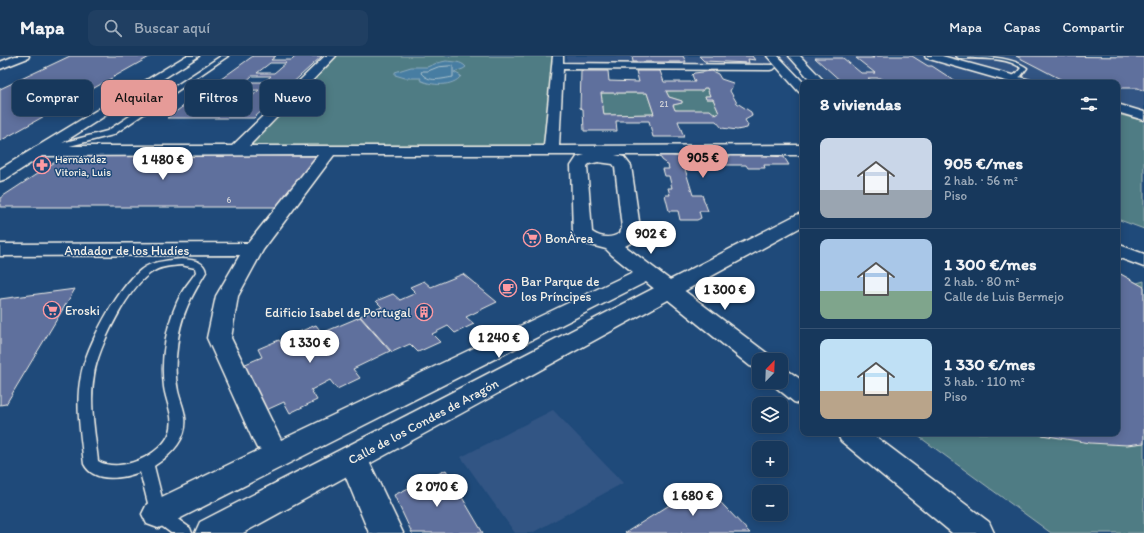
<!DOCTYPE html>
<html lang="es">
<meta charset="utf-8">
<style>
:root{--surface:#17385c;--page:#203f62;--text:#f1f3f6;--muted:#9eacbb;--line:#365272;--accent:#e69b98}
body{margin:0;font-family:Itim,sans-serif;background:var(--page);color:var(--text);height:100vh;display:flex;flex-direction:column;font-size:15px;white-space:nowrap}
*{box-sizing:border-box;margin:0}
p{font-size:13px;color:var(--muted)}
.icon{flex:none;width:22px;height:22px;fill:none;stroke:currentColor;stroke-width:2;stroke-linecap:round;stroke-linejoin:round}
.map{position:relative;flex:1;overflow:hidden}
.side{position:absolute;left:800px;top:24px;width:320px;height:356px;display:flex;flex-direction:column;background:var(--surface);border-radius:8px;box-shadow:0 2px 10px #0003,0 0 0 1px var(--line)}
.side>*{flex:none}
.hud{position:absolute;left:12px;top:24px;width:380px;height:36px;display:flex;gap:8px}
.needle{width:26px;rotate:23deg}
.buttons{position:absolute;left:752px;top:297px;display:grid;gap:8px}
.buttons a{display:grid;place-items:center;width:36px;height:36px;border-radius:8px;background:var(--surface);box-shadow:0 2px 10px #0003,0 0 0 1px var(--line);font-size:20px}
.price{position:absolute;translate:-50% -34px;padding:0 9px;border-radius:14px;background:#fff;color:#222;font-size:13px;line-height:26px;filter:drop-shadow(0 1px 2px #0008)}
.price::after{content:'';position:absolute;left:50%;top:24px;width:12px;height:9px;margin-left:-6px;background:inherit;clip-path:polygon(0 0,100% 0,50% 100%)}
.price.on{background:var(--accent);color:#111}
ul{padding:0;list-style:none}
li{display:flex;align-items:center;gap:12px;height:100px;padding:0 20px}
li+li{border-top:1px solid var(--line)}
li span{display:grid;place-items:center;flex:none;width:112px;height:80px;border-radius:8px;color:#555}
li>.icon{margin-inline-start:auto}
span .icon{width:48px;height:48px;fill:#fffc;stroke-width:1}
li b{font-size:17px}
h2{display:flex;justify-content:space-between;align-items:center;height:48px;padding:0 20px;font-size:17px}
.pill{padding:0 14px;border-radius:8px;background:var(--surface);box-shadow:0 2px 10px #0003,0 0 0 1px var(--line);font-size:14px;line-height:36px}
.pill.on{background:var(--accent);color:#111}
header{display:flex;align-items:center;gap:24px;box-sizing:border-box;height:56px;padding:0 20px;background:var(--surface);border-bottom:1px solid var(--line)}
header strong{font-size:19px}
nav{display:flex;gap:22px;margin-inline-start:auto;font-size:14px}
.search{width:280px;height:36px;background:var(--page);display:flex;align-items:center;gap:10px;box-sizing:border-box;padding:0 14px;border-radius:8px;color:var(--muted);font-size:15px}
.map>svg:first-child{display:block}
.built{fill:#325584}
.green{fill:#507c84;stroke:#a2b6b6}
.water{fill:#467da2;stroke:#8cabbe}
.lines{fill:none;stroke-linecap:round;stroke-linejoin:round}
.shore{stroke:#aec3cc;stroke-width:1}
.building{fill:#5f6f9d;stroke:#f4f1e8;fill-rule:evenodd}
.lane-casing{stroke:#f4f1e8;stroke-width:3}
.street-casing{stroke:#f4f1e8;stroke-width:3}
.secondary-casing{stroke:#f4f1e8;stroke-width:3}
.lane{fill:#1f4a7a;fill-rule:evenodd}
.street{fill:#1f4a7a;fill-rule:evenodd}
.secondary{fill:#1f4a7a;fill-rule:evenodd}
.labels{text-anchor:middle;stroke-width:3;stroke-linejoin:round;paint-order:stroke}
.far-number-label{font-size:9px;fill:#cfd0d5}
.far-poi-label{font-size:11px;fill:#f4f1e8;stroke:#1f4a7a;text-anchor:start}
.poi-label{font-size:13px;fill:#f4f1e8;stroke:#1f4a7a;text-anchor:start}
.street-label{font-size:13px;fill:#f4f1e8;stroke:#1f4a7a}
</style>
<header>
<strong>Mapa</strong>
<div class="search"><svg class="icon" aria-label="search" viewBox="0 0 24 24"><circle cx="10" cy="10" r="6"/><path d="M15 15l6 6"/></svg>Buscar aquí</div>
<nav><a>Mapa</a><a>Capas</a><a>Compartir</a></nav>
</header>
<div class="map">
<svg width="1144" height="477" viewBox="0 0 1144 477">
<rect width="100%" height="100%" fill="#1f4a7a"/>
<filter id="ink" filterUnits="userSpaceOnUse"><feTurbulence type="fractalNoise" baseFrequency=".025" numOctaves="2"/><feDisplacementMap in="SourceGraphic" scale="8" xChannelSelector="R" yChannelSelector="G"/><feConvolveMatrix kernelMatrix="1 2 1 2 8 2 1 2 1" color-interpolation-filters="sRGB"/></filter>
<g filter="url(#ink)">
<g class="built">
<polygon points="567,0 1144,0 1144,56 1117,49 1117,27 830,27 815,13 566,12"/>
<polygon points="553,354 623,427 532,477 515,477 461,401"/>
</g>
<g class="green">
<polygon points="336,0 553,0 547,91 245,91"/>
<polygon points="704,32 707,32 710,40 705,40 706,43 713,43 719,57 716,59 675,54 673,49 682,47 682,45 669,41 666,35 701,34"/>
<polygon points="601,37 647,37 654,58 604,59"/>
<polygon points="1117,58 1144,65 1144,173 1117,163"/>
<polygon points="1117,216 1137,227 1144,225 1144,477 1051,477 914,377 1117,377"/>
</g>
<path class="water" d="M446 5C453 6 461 5 466 11L463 13 454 16 461 20C453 31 431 30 420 24L421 22H405L395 19V16L411 11H427L437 7Z"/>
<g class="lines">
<path class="shore" d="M453 10V21C441 23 429 27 421 17L422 15H428L438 11Z"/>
</g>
<g class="building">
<polygon points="70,0 151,0 0,85 0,33"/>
<path d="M253 0H276L271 4H292L296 0H322L254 62H167ZM270 7H286L274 17H257ZM252 20H271L264 26H245ZM259 34 242 49H213L232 35Z"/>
<polygon points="632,0 683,0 686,6 633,6"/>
<polygon points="699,0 752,0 755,4 748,3 749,7 704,5"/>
<polygon points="871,0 912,0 928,10 932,10 958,27 888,27 881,22 868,22 874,27 843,27 815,2 843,2 861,17 875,17 856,2 874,2"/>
<polygon points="1016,0 1144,1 1144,35 1138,32 1117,32 1117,27 1068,27"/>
<path d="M581 15H608L609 25 639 26 636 15H660L664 26H695L692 19 694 17 712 15 718 18 721 23 733 27V29L730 35 737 47 751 56 752 60 745 64 748 69 747 72 737 74 722 72 716 65H678L684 81H653L649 65H616L617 75H584L583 53 580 52ZM704 32H707L710 40H705L706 43H713L719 57 716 59 710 54H675L673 49 682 47V45L669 41 666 35H702ZM601 37H647L654 58 604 59Z"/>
<polygon points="69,97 319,97 278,151 0,151 0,142"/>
<polygon points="660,98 691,102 690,99 730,101 729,99 742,99 741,98 758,98 759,99 784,101 789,109 764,109 765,112 748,112 746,109 694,109 685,113 693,139 702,139 708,155 699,155 701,162 697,164 680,164 678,155 669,155 665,139 670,139 668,132 672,132 669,120 665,120 663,113 669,113 668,109 665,108 666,107 662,104 661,102 656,100"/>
<polygon points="1117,216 1144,231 1144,387 1127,389 1090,387 1030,377 1117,377"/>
<polygon points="463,218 497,246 466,261 474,268 455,277 448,270 432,278 440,286 418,296 410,288 392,296 360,260 382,251 376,245 393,238 400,244 416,237 410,231 424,225 431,231"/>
<polygon points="75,233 6,348 0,349 0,243"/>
<polygon points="360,261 390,295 353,313 360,322 337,333 330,324 311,334 317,344 290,357 284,346 262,356 236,312 262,301 258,293 279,284 284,292 304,284 299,276 316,269 322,277"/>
<polygon points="446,414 483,477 412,477 394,439"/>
<polygon points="703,428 750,477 625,477"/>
</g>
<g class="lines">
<defs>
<g id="lane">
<polygon points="221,0 228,0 113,79 46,96 42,94 43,92 107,75"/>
<path d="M956 0C978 0 1011 0 1027 12L1021 20 1012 25 1010 24V22L1017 17 1021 12C1006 0 978 3 959 2Z"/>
<path d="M181 203C192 204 204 204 206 216 190 243 180 260 177 292 175 306 175 321 178 335 180 344 184 352 185 361 188 383 171 399 154 410L165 454 190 472 192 477H171L152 463 140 416C124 422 94 428 84 408 81 380 75 348 81 320 86 291 120 226 145 211 155 205 170 204 181 203ZM181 209 195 212 196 216C192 223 186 229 182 236 167 264 160 300 164 331 166 346 175 361 170 376 162 399 120 418 98 405 95 377 89 347 94 319 98 292 129 228 154 215 162 210 172 210 181 209Z"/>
</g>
<g id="street">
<path d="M325 0H336L249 90H544L553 0H563V7L774 9 776 11 774 13 770 14 563 13 559 90 803 89V99H615L624 101 631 110 640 172 636 184 625 190 768 298 772 304H759V313L750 310 646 226 169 468 158 472 147 468 142 458 147 448 261 393 257 392 253 384 207 282 216 240 240 199 0 200V188L248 187 318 99 39 100 34 98 31 95 34 92 39 90H232ZM334 99H585L577 101 571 110 573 178 576 182 587 188 606 193 612 199 633 216 281 384 231 282 238 240 263 194ZM598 106 613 108 615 111 622 172 620 177C611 183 601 182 592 176L587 110 589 108Z"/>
<polygon points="925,0 942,0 1030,24 1032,27 1013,27 926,2"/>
<polygon points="1117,48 1144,56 1144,64 1117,56"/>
<polygon points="781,313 790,316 803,325 803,349 794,346 772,328 770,326 781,326"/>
<polygon points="837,377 871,377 989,466 994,477 952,477 841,385"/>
<polygon points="353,390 363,393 403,477 369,477 338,402 343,393"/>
</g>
<g id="secondary">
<polygon points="15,0 29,0 28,2 0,13 0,6"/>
<polygon points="186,0 199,0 6,123 0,125 0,113"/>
<polygon points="767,0 778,0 804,27 803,37 799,36"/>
<polygon points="789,0 800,0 826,27 813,27"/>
<polygon points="803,157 803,170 243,477 195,477 200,466 796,159"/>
<polygon points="1117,188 1144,198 1144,211 1117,201"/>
</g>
</defs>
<use href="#lane" class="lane-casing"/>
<use href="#street" class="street-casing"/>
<use href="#secondary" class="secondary-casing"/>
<use href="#lane" class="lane"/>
<use href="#street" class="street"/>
<use href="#secondary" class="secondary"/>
</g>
</g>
<defs>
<symbol id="pharmacy-ring" viewBox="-11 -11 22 22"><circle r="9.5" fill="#1f4a7a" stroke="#ff9aa2" stroke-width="1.5"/><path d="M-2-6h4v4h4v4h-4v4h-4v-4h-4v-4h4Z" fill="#ff9aa2"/></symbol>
<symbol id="supermarket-ring" viewBox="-11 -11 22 22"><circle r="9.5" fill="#1f4a7a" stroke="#ff9aa2" stroke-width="1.5"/><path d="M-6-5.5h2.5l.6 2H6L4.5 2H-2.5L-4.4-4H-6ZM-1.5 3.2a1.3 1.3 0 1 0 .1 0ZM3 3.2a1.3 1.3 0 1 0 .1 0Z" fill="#ff9aa2"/></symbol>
<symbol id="cafe-ring" viewBox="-11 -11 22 22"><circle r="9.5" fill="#1f4a7a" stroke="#ff9aa2" stroke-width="1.5"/><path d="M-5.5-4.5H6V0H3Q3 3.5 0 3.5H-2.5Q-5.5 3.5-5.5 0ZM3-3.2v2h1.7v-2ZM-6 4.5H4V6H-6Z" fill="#ff9aa2"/></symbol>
<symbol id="building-ring" viewBox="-11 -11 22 22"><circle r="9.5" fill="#1f4a7a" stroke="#ff9aa2" stroke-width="1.5"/><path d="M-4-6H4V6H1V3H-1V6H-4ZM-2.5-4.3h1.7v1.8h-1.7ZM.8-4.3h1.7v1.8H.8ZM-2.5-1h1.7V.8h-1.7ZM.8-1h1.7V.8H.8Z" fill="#ff9aa2"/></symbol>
</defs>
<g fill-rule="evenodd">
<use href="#pharmacy-ring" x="32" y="99" width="20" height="20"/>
<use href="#supermarket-ring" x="522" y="172" width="20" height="20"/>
<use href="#cafe-ring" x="498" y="222" width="20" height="20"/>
<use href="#supermarket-ring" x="42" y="244" width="20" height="20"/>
<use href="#building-ring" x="414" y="246" width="20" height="20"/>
</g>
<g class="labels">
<g class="far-number-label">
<text x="664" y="51">21</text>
<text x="229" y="147">6</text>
</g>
<g class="far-poi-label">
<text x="55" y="107">Hernández<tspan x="55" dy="13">Vitoria, Luis</tspan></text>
</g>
<g class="poi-label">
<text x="545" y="187">BonÀrea</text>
<text x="521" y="230">Bar Parque de<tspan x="521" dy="15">los Príncipes</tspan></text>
<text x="65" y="259">Eroski</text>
<text x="411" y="261" text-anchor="end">Edificio Isabel de Portugal</text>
</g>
<g class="street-label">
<text x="127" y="199">Andador de los Hudíes</text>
<text transform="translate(423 365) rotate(-28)" y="5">Calle de los Condes de Aragón</text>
</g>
</g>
</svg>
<div class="buttons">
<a><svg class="needle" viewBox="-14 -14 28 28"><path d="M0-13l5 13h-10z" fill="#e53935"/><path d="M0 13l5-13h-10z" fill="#9eacbb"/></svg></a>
<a><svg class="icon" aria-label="layers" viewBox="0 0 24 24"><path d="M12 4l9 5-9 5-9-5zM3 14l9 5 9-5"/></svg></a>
<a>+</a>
<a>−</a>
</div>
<b class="price on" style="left:703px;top:123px">905 €</b>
<b class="price" style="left:163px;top:125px">1 480 €</b>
<b class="price" style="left:651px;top:199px">902 €</b>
<b class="price" style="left:725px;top:255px">1 300 €</b>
<b class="price" style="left:499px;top:303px">1 240 €</b>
<b class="price" style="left:310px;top:308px">1 330 €</b>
<b class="price" style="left:437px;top:452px">2 070 €</b>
<b class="price" style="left:693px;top:461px">1 680 €</b>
<div class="hud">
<a class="pill">Comprar</a>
<a class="pill on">Alquilar</a>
<a class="pill">Filtros</a>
<a class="pill">Nuevo</a>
</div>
<section class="side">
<h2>8 viviendas<svg class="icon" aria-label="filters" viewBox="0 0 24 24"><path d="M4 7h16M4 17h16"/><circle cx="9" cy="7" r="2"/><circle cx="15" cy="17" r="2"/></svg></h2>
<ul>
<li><span style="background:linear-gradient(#c9d6e8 65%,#9aa5b1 0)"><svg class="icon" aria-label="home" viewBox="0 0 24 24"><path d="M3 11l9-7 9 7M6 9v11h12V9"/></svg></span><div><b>905 €/mes</b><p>2 hab. · 56 m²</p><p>Piso</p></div></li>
<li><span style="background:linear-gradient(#a9c7e8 65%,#7fa58c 0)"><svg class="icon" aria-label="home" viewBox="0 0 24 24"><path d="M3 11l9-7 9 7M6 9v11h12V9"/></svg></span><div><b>1 300 €/mes</b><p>2 hab. · 80 m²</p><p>Calle de Luis Bermejo</p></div></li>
<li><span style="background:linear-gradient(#bfe0f5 65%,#b9a48a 0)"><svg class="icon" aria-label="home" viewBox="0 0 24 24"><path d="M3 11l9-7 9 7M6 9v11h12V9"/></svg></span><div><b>1 330 €/mes</b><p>3 hab. · 110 m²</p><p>Piso</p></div></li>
</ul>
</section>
</div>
